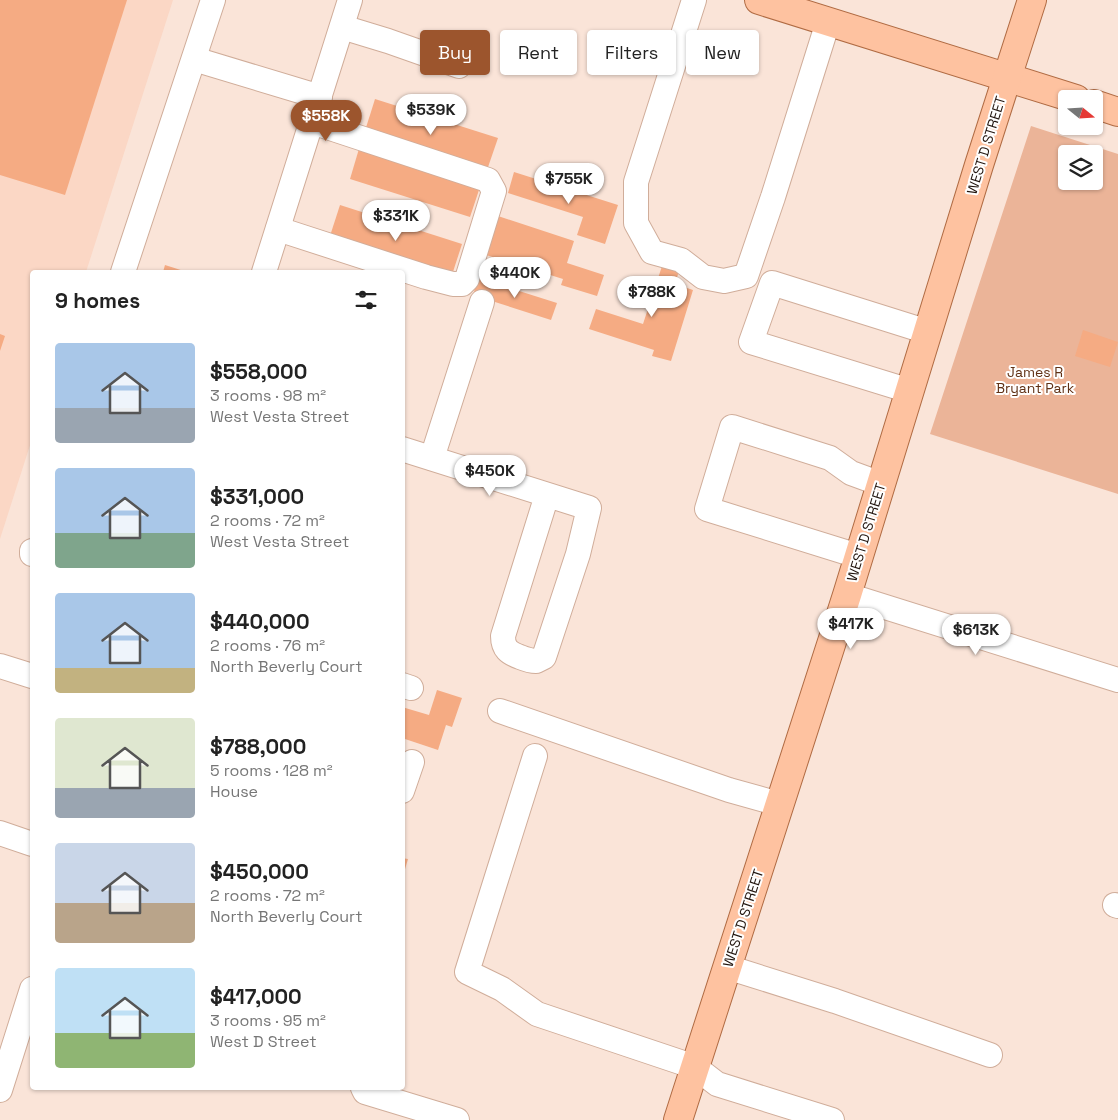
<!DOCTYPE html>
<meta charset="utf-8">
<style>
:root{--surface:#fff;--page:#f6f6f6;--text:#222;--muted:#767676;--accent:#9c552d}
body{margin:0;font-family:"Space Grotesk",sans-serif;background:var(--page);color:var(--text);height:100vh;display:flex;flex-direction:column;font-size:19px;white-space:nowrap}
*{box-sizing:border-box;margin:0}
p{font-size:16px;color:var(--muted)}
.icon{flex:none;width:28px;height:28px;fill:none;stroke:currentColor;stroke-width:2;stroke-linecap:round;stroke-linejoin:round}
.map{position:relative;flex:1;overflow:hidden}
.details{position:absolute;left:30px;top:270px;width:375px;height:820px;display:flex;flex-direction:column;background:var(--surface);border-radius:5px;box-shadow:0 1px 4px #0004}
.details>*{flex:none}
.top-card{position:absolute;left:420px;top:30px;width:475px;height:45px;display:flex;gap:10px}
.needle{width:32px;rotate:108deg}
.tools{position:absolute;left:1058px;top:90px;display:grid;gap:10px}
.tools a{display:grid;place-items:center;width:45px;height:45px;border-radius:5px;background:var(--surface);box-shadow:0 1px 4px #0004;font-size:25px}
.price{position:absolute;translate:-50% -42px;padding:0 11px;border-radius:18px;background:#fff;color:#222;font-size:16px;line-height:32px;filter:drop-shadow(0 1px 2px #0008)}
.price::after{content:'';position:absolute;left:50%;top:30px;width:15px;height:11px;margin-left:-8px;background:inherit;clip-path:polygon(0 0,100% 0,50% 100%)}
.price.current{background:var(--accent);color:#fff}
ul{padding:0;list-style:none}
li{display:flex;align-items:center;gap:15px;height:125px;padding:0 25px}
li span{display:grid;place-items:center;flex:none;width:140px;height:100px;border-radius:5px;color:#555}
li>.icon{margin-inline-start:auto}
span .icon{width:60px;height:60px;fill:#fffc;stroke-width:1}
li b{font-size:21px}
h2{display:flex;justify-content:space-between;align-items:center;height:60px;padding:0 25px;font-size:21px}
.pill{padding:0 18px;border-radius:5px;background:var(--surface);box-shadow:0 1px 4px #0004;font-size:18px;line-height:45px}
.pill.current{background:var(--accent);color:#fff}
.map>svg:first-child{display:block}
.built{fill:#fbd7c5}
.green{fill:#ebb498;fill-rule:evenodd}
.building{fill:#f5ab83}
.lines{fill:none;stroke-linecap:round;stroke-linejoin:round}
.minor-casing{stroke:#d0ad9a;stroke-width:26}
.major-casing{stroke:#b06b43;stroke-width:30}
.minor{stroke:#fff;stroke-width:24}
.major{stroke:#fec2a0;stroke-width:28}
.labels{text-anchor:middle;stroke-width:4;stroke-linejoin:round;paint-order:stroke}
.street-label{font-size:14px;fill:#22150e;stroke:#fff}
.park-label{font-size:14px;fill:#603115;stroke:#fff}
</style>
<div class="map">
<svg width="1118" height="1120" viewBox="0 0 1118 1120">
<rect width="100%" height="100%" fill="#fae4d8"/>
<polygon class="built" points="0,0 173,0 86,272 32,272 32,439 0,539"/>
<path class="green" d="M1031 126 1118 154V494L930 434ZM1066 154H1094V181H1066Z"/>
<g class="building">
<polygon points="0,0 127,0 65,195 0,175"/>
<polygon points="375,99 498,138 486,173 364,134"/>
<polygon points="361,142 482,181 470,217 350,179"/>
<polygon points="514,172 618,205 605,244 577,235 583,217 508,193"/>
<polygon points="340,205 462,244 451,278 329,239"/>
<polygon points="498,216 574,241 567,263 604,275 597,296 561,285 563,279 486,255"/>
<polygon points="663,263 680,268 675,284 693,290 671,361 652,356 654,350 589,329 596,309 643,324"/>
<polygon points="165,265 187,272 163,272"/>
<polygon points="478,278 557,303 551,320 473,295"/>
<polygon points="1083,330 1118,342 1110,367 1075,356"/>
<polygon points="0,334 5,336 0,351"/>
<polygon points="437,690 462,698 452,727 446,725 438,750 402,738 402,707 429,715"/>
<polygon points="402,858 408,859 403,876 402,876"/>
</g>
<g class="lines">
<defs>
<g id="minor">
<polyline points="694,0 636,182 636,223 652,252 681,260 703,277 724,281 746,276 773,197 828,22"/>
<polyline points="342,27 388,41 459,66"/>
<polyline points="194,59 320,97"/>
<polyline points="278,229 426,277 453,284 462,284 467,279 494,191 488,180 312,122"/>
<polyline points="123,272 213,0"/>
<polyline points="264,272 350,0"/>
<polyline points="910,391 751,342 772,283 928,332"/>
<path d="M402 449 589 508 578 554 546 651 544 657 536 661C530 661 525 659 520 657 509 653 503 649 503 636L547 495"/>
<polyline points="432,458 482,302"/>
<polyline points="32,554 32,551"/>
<polyline points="858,556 707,509 732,427 830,458 851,473 881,484"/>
<polyline points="847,595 1118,680"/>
<polyline points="0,666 32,676"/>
<polyline points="402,685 411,688"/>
<polyline points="500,711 729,790 779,804"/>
<polyline points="535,756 467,972 502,989 537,1014 695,1067 717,1084 832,1120"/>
<polyline points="402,791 412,762"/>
<polyline points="0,833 32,844"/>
<polyline points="1115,905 1118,906"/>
<polyline points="727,967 835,1001 990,1055"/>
<polyline points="363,1088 365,1092 457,1120"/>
<polyline points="0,1090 32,989"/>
</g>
<g id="major">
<polyline points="759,0 1076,99"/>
<polyline points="1094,104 1118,112"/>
<polyline points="678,1120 847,595 979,165 1032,0"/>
</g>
</defs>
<use href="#minor" class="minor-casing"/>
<use href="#major" class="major-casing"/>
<use href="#minor" class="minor"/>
<use href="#major" class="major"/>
</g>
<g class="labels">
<g class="street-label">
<text transform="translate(986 145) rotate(-73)" y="5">WEST D STREET</text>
<text transform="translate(866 532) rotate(-73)" y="5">WEST D STREET</text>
<text transform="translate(743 918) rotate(-72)" y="5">WEST D STREET</text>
</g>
<g class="park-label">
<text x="1035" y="377">James R<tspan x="1035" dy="16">Bryant Park</tspan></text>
</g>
</g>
</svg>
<div class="tools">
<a><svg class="needle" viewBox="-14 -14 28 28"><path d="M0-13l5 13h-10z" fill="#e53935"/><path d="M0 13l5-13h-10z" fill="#767676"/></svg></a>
<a><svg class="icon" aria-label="layers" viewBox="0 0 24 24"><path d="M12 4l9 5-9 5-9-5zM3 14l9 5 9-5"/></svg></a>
</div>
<b class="price" style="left:431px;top:136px">$539K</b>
<b class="price current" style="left:326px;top:142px">$558K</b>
<b class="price" style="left:569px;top:205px">$755K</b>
<b class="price" style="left:396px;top:242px">$331K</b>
<b class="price" style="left:515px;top:299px">$440K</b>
<b class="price" style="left:652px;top:318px">$788K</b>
<b class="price" style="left:490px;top:497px">$450K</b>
<b class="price" style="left:851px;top:650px">$417K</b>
<b class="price" style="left:976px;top:656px">$613K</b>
<div class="top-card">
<a class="pill current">Buy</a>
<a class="pill">Rent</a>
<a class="pill">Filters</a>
<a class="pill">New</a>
</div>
<section class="details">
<h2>9 homes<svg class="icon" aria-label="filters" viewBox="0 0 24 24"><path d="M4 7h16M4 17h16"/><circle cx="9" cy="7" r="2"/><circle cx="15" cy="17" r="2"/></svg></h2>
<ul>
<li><span style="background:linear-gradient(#a9c7e8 65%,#9aa5b1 0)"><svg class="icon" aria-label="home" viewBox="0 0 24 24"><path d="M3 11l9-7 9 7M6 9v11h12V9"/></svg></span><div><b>$558,000</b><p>3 rooms · 98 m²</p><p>West Vesta Street</p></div></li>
<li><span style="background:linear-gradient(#a9c7e8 65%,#7fa58c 0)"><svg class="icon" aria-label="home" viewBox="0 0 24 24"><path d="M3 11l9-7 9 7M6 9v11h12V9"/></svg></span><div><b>$331,000</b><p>2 rooms · 72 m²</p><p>West Vesta Street</p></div></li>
<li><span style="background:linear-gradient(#a9c7e8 75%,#c2b280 0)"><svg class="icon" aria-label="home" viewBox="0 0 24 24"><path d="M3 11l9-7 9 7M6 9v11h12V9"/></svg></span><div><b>$440,000</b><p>2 rooms · 76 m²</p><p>North Beverly Court</p></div></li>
<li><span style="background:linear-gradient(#dfe7d0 70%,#9aa5b1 0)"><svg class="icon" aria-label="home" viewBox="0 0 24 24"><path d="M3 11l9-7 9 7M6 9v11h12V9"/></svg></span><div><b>$788,000</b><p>5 rooms · 128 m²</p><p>House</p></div></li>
<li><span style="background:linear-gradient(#c9d6e8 60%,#b9a48a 0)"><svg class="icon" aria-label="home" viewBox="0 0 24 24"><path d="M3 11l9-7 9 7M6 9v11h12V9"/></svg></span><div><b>$450,000</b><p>2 rooms · 72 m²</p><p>North Beverly Court</p></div></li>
<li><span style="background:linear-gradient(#bfe0f5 65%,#8fb573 0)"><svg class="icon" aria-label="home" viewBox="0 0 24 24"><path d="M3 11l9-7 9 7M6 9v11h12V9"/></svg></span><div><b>$417,000</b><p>3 rooms · 95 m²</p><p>West D Street</p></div></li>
</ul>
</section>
</div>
